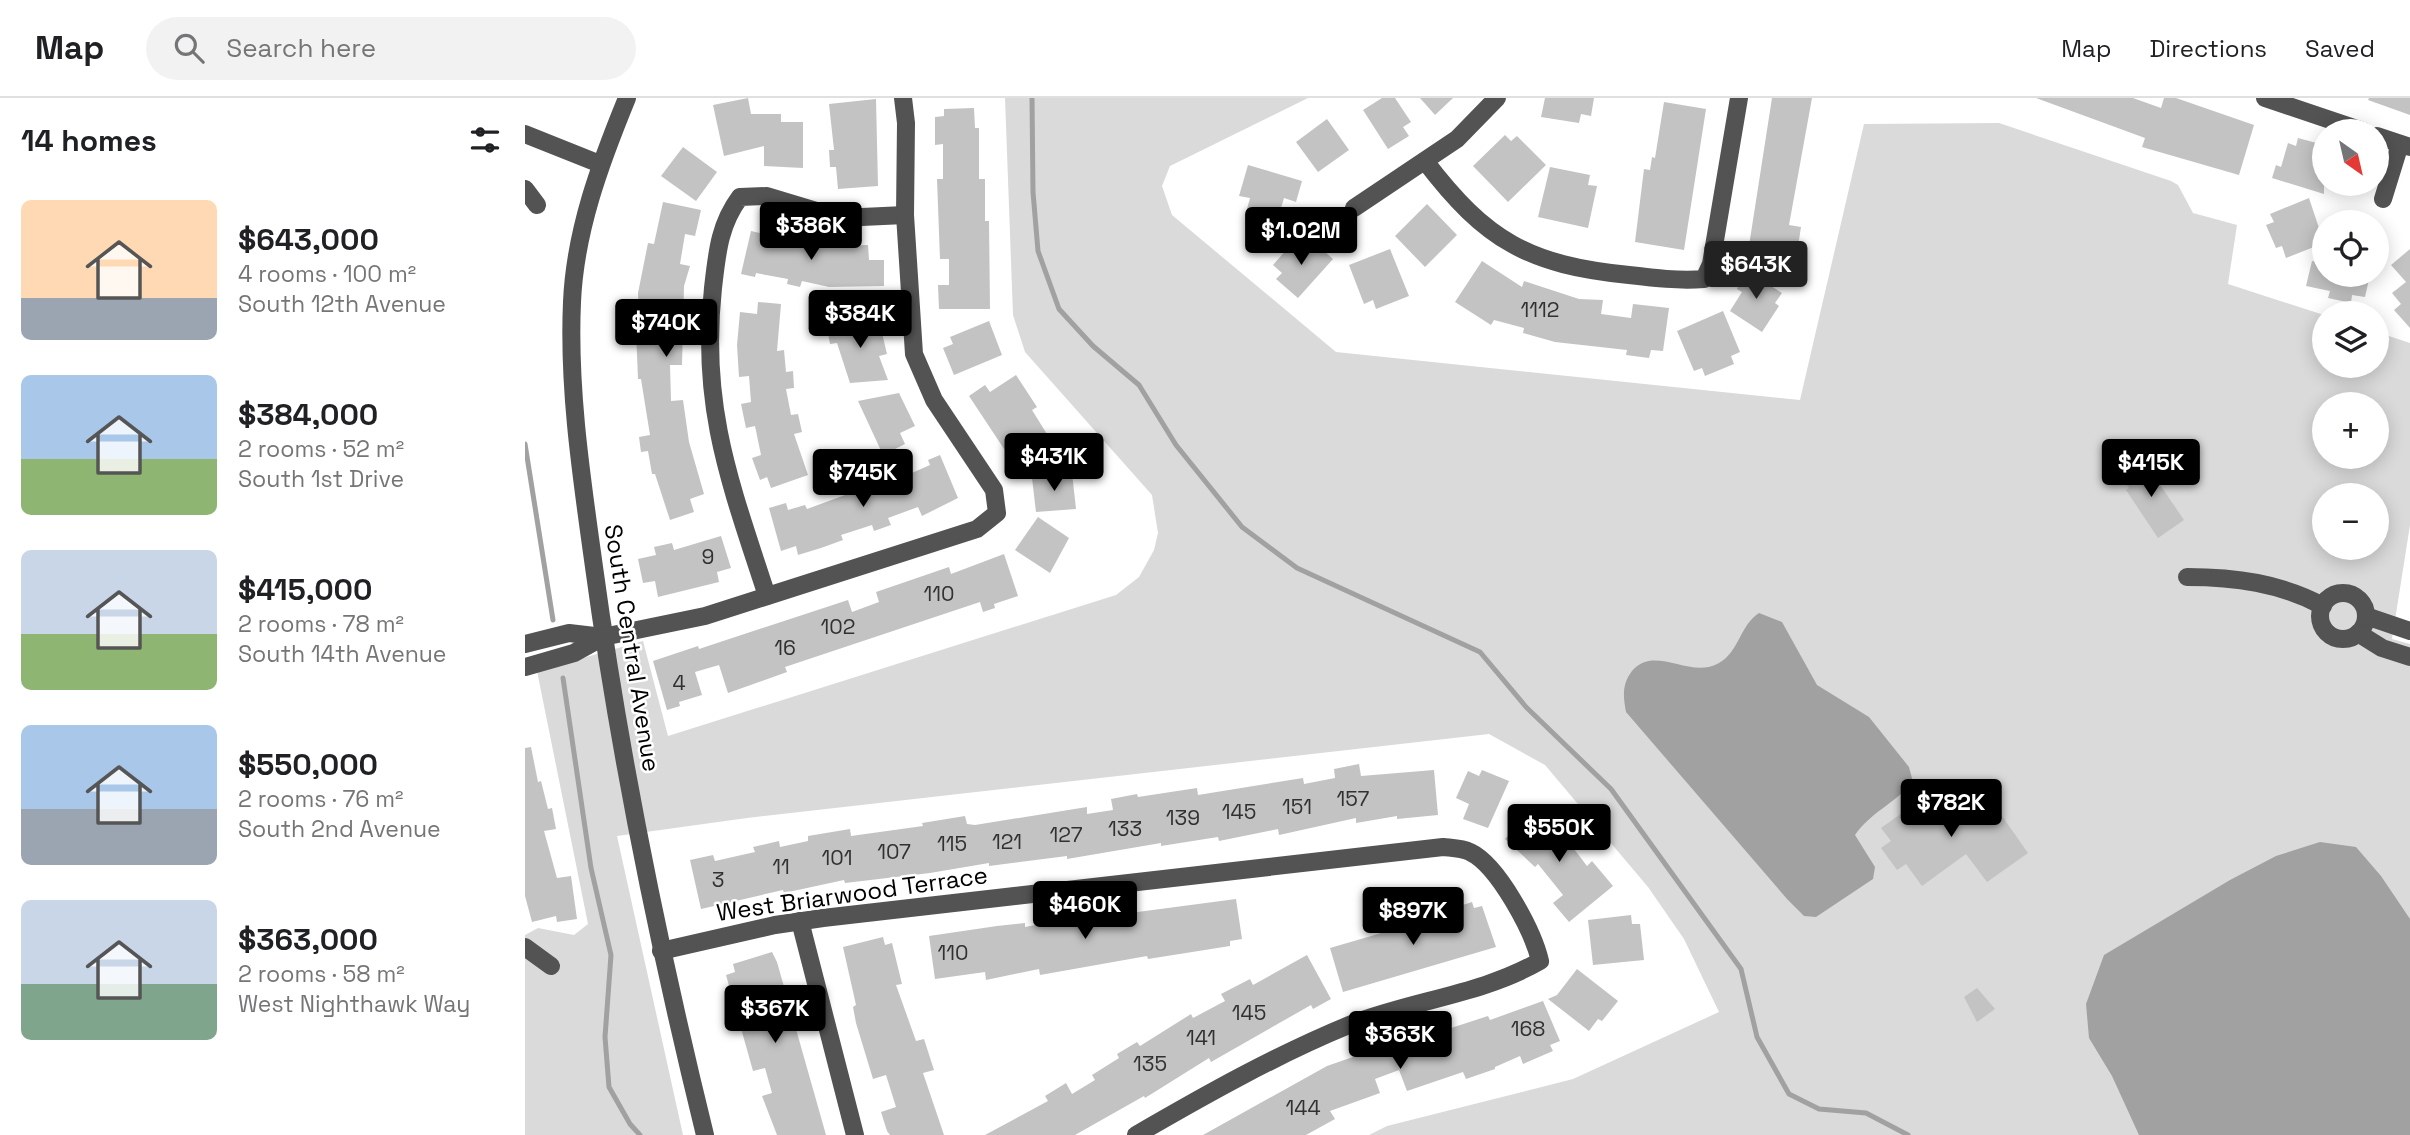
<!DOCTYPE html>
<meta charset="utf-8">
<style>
:root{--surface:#fff;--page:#f2f2f2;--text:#202124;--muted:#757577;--line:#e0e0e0;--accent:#000}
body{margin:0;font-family:"Space Grotesk",sans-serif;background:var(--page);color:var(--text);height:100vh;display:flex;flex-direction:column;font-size:26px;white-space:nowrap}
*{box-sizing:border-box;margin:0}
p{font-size:23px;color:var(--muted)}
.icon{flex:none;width:38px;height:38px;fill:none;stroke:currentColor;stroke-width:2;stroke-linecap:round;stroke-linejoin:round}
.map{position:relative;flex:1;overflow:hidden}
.side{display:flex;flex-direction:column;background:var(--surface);width:525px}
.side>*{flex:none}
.needle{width:46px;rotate:146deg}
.controls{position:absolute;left:1787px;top:21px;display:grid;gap:14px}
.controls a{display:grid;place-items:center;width:77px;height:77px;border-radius:50%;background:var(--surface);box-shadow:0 4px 18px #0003;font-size:35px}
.price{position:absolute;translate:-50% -60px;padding:0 16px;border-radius:7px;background:var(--accent);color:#fff;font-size:23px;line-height:46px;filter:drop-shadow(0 2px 4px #0008)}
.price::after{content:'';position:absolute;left:50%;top:42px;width:21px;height:16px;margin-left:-10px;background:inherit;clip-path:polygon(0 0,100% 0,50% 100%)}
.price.on{background:#222;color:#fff}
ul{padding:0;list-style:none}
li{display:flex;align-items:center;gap:21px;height:175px;padding:0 21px}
li span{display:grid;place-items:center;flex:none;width:196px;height:140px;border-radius:10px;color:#555}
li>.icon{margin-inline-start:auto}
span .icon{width:84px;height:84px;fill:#fffc;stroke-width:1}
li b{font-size:30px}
h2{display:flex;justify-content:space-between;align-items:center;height:84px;padding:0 21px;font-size:30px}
header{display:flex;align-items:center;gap:42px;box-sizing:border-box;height:98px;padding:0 35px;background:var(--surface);border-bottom:2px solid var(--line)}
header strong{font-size:33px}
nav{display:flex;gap:38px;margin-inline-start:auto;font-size:24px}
.search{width:490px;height:63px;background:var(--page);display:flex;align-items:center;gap:18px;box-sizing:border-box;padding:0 24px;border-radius:38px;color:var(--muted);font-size:26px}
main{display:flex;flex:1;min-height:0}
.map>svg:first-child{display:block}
.green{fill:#dadada;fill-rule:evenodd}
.water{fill:#a1a1a1}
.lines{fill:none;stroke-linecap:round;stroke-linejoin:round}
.stream{stroke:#a1a1a1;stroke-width:5}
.building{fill:#c3c3c3}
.minor{stroke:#535353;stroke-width:18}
.labels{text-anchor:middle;stroke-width:5;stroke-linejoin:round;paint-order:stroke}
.number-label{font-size:21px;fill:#313131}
.street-label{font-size:24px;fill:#000;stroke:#fff}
</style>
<header>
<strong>Map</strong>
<div class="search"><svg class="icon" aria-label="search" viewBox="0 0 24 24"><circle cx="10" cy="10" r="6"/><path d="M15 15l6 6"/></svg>Search here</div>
<nav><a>Map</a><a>Directions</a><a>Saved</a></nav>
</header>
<main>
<section class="side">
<h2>14 homes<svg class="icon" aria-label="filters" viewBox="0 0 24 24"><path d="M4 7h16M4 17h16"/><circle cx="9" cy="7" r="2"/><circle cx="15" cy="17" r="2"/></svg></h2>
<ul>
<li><span style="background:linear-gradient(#ffd9b3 70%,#9aa5b1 0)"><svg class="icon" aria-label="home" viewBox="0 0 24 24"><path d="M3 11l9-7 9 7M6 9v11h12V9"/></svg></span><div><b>$643,000</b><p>4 rooms · 100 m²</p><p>South 12th Avenue</p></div></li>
<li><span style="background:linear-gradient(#a9c7e8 60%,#8fb573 0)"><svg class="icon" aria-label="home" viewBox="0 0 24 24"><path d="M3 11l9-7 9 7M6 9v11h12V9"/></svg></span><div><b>$384,000</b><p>2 rooms · 52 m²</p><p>South 1st Drive</p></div></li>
<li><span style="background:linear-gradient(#c9d6e8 60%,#8fb573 0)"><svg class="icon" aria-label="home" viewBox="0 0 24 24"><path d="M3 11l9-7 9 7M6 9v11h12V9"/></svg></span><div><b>$415,000</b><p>2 rooms · 78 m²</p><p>South 14th Avenue</p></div></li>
<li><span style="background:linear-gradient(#a9c7e8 60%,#9aa5b1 0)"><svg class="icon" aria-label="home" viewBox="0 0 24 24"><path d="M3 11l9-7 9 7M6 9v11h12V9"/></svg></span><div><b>$550,000</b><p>2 rooms · 76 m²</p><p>South 2nd Avenue</p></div></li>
<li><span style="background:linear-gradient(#c9d6e8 60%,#7fa58c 0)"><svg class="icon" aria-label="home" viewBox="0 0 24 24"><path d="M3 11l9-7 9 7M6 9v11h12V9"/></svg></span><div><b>$363,000</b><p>2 rooms · 58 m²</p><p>West Nighthawk Way</p></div></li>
</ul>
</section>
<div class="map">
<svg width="1885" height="1037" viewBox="0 0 1885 1037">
<rect width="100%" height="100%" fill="#fff"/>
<path class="green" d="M480 0H783L645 68 637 88 647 117 811 254 1275 302 1339 26 1474 25 1646 83 1653 87 1668 115 1712 127 1703 186 1799 217V268H1852V234L1885 245V427L1867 541 1885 546V1037H844L862 1028 1048 981 1194 914 1159 841 1123 789 1020 667 964 636 222 720 92 738 158 1037H0V837L13 830 49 837 63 826 12 573 118 543 143 638 591 497 614 479 629 452 633 435 627 397 500 254 488 217ZM1799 306H1852V359H1799ZM1799 397H1852V450H1799Z"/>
<g class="water">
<path d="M1234 515 1257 524 1292 587 1344 619 1384 669 1388 684C1370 705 1345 715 1330 737L1350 769 1348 781 1291 819 1279 818 1262 801 1101 614C1098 598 1097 586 1107 573 1130 546 1165 582 1194 565 1214 554 1215 527 1234 515Z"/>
<polygon points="1795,744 1831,749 1856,778 1885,821 1885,1037 1614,1037 1587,978 1564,940 1561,906 1579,857 1705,782 1751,758"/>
</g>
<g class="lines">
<g class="stream">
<polyline points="507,0 508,94 513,153 534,211 568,248 614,287 651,347 717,429 772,470 955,554 1001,609 1086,691 1216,871 1232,939 1264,996 1294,1011 1341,1015 1383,1037"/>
<polyline points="0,346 28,522"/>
<polyline points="38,580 66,770 86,857 80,939 84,989 105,1026 115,1037"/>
</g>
</g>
<g class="building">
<polygon points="223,0 226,16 256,16 256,24 278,24 278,70 239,68 239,48 199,58 188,7"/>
<polygon points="857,0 870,0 886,24 878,29 884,38 863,51 838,12"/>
<polygon points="895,0 928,0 910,17"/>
<polygon points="1020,0 1069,0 1066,18 1056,16 1054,25 1016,19"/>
<polygon points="1247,0 1287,0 1264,127 1276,129 1269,175 1221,167"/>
<polygon points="1511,0 1608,0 1636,10 1639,0 1651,0 1729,27 1714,77 1617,49 1620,40"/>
<polygon points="1844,0 1885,0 1885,17 1843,2"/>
<polygon points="351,1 353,88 313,91 311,69 305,69 304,52 309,52 304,6"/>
<polygon points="1139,4 1181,11 1159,152 1110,144 1119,71 1125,72 1127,59 1130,60"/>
<polygon points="449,10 450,30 454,30 454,81 460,81 460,123 464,123 465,211 414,211 413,187 424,187 424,161 415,161 412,81 418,81 418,46 410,47 410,19 419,18 419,11"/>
<polygon points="802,21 824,52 793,74 771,44"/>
<polygon points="980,37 986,43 992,38 1021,67 983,104 948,68"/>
<polygon points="1773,40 1799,47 1799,96 1747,80 1751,67 1756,69 1763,45 1771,48"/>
<polygon points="158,49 192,74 171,103 136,78"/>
<polygon points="723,67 777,83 771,104 759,100 753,120 722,111 725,100 714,98"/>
<polygon points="1025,69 1065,77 1063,87 1072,88 1063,130 1013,119"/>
<polygon points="1784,100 1799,145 1761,160 1757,148 1751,150 1741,127 1749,124 1745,116"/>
<polygon points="138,104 176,112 170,138 160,136 155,166 165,168 159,188 157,267 145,267 146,303 158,302 164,344 179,396 165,401 169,414 145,422 130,376 127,376 123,353 116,354 114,339 125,337 116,281 113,281 111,233 106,233 106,217 114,217 113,195 123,145 129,146"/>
<polygon points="902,106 932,137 900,169 870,138"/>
<polygon points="226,133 247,138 248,133 312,148 343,147 344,162 359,162 359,188 304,189 277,183 275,189 262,186 263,181 231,175 230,179 216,176"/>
<polygon points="769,143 781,154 790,145 808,161 773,200 751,181 757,175 748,167"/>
<polygon points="865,151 884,198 851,211 848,202 839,206 824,167"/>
<polygon points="1885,151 1885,230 1869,212 1876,206 1867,195 1881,184 1866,167"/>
<polygon points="957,163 997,189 999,183 1054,201 1078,202 1076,216 1106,220 1108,206 1144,210 1138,253 1126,252 1124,260 1101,257 1102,252 1030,244 998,235 999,230 969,222 966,227 930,204"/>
<polygon points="1787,163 1799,165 1799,177 1845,177 1840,199 1827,197 1826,205 1803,200 1805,193 1781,188"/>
<polygon points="1220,171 1257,195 1250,205 1254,208 1237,234 1205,213 1217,194 1212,191"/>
<polygon points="233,204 256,206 252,253 259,252 261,274 268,273 269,290 261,291 266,317 273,316 277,334 269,336 283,377 246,390 242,379 235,382 227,360 236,357 230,328 221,330 216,306 226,304 224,278 214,279 212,247 215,214 232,216"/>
<polygon points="1198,213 1215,254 1206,258 1209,266 1180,278 1177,270 1169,273 1152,233"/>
<polygon points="346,220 350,237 357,235 362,256 354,258 363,282 325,285 312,245 305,246 302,230"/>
<polygon points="464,223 477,257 429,277 418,250 428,246 425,239"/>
<polygon points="491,277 512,309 507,312 530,349 493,372 444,298 460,287 465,294"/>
<polygon points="374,295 390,328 375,335 380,346 358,357 333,303"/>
<polygon points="415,357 433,400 397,418 393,409 363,420 366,427 349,433 347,427 316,437 318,442 296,450 273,457 271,448 256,453 244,410 261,405 263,412 280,407 282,411 369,379 371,382 405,367 403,362"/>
<polygon points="1609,360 1622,378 1627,375 1659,422 1633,440 1601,392 1604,390 1599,383 1602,380 1594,369"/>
<polygon points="547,375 551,411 511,414 507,380"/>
<polygon points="513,419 544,440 525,475 490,452"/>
<polygon points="196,438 206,470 192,474 194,484 133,499 130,483 118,485 113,461 131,457 129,449 147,445 149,452"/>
<polygon points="479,456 493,498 469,506 470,510 458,514 455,504 260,569 262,574 203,595 194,567 170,574 177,597 154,604 155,608 142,612 128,563 173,548 174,551 323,502 327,514 354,504 351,494 424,469 426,476"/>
<polygon points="6,649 13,684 16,683 23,711 27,710 31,731 19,733 32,780 46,778 52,821 32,824 31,818 7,824 0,798 0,650"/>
<polygon points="834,666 836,678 909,672 913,717 872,721 872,718 831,725 831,720 754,737 753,731 694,743 693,739 636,748 636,745 542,761 542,758 464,768 464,765 405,775 320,785 319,782 259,795 258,792 176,811 165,762 188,757 190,763 230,754 228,749 254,743 255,749 283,743 283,738 325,731 326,738 398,728 397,725 440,718 442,726 450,727 562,709 562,716 588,712 586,701 612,696 613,699 672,690 673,697 778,680 779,686 810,680 809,671"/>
<polygon points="957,672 984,683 963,730 938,721 944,706 931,700 943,673 954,678"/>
<polygon points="1440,690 1466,726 1477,718 1503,755 1462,784 1441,756 1397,788 1381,766 1372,772 1356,750 1366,743 1356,730 1391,705 1396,712 1411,701 1416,707"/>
<polygon points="1009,709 1039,738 1062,768 1067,763 1088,788 1044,824 1028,805 1038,797 1013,766 1010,769 980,741"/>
<polygon points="711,801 717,841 705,843 705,848 623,861 622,858 515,877 514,871 461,882 460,874 410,881 404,838 472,828 500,825 500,829 552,819 552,822"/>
<polygon points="947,804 949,810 957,808 971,849 818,894 805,850 908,820 907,817"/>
<polygon points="1106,817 1107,826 1115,826 1119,862 1068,867 1063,822"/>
<polygon points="358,839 360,847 367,845 377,886 371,887 391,943 399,941 409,972 398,975 419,1037 365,1037 362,1033 356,1014 371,1009 361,977 348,981 331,925 328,909 331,907 318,849"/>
<polygon points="247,854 252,864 301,1037 252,1037 237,998 247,995 240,970 228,973 201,877 210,874 208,866"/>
<polygon points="782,857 806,901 788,911 786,907 686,964 684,960 620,1000 619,998 550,1037 460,1037 523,1003 520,998 541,985 547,996 570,982 567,977 594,960 592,956 612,944 615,948 666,916 668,920 700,903 696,896 725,881 728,887"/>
<polygon points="1052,871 1093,903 1077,923 1073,921 1064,933 1023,901 1032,897"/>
<polygon points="1452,890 1470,911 1452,924 1439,899"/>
<polygon points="1018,903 1035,943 1025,947 1028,953 998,966 995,958 970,969 970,971 941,981 938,974 882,993 874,972 850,981 855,995 805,1013 810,1021 781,1037 678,1037 802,968 888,938 889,942 963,918 965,922"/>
</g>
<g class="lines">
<g class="minor">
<path d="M102 0C75 66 50 133 47 204 43 292 57 382 69 469 95 660 134 850 180 1037"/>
<polyline points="1740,0 1838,33"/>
<polyline points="0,36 75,66"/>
<polyline points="1852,38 1885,49"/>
<path d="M900 63C961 143 1004 167 1104 177 1129 180 1154 183 1179 181L1186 166 1214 0"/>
<polyline points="0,91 12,107"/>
<polyline points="1858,101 1875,46"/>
<polyline points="829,110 932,41 972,0"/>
<path d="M1662 479C1710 479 1755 485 1798 508"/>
<circle cx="1818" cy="518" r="23"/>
<path d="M242 498C206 387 175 310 188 190 192 156 194 127 215 99L242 98 315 120 380 117"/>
<polyline points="1841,518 1885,533"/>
<polyline points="1833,535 1857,550 1885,559"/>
<polyline points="0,546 44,535 78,539"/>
<polyline points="0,569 49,555 78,539 180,518 452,431 472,415 469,392 409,302 389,256 380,117 381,25 378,0"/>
<polyline points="275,823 330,1037"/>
<polyline points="0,849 26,868"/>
<path d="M136 853 250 827 298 820 918 749C926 750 937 750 945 754 973 767 1008 833 1015 863 956 897 887 902 824 927 751 957 680 997 611 1037"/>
</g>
</g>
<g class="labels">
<g class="number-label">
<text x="1015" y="219">1112</text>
<text x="183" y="466">9</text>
<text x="414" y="503">110</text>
<text x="313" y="536">102</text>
<text x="260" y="557">16</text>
<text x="154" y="592">4</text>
<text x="828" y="708">157</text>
<text x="772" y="716">151</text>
<text x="714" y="721">145</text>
<text x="658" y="727">139</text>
<text x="600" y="738">133</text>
<text x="541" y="744">127</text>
<text x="482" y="751">121</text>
<text x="427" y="753">115</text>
<text x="369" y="761">107</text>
<text x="312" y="767">101</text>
<text x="256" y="776">11</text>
<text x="193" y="789">3</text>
<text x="428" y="862">110</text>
<text x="724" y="922">145</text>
<text x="1003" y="938">168</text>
<text x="676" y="947">141</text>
<text x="625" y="973">135</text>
<text x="778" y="1017">144</text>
</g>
<g class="street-label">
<text transform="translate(107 550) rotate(81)" y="8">South Central Avenue</text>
<text transform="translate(327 796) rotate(-8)" y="8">West Briarwood Terrace</text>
</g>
</g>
</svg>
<div class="controls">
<a><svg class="needle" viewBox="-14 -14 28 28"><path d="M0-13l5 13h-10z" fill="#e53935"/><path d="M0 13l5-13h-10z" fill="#757577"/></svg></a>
<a><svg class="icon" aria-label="locate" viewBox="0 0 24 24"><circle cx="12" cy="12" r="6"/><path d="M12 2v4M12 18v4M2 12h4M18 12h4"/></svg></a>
<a><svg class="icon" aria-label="layers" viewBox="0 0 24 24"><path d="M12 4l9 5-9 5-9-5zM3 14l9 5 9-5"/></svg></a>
<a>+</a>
<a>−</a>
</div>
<b class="price" style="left:286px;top:164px">$386K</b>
<b class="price" style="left:776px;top:169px">$1.02M</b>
<b class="price on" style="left:1231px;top:203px">$643K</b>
<b class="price" style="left:335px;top:252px">$384K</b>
<b class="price" style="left:141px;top:261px">$740K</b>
<b class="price" style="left:529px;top:395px">$431K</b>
<b class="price" style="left:1626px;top:401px">$415K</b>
<b class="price" style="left:338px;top:411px">$745K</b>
<b class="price" style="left:1426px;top:741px">$782K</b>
<b class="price" style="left:1034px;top:766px">$550K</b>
<b class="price" style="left:560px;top:843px">$460K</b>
<b class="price" style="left:888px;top:849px">$897K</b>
<b class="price" style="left:250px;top:947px">$367K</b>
<b class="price" style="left:875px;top:973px">$363K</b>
</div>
</main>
